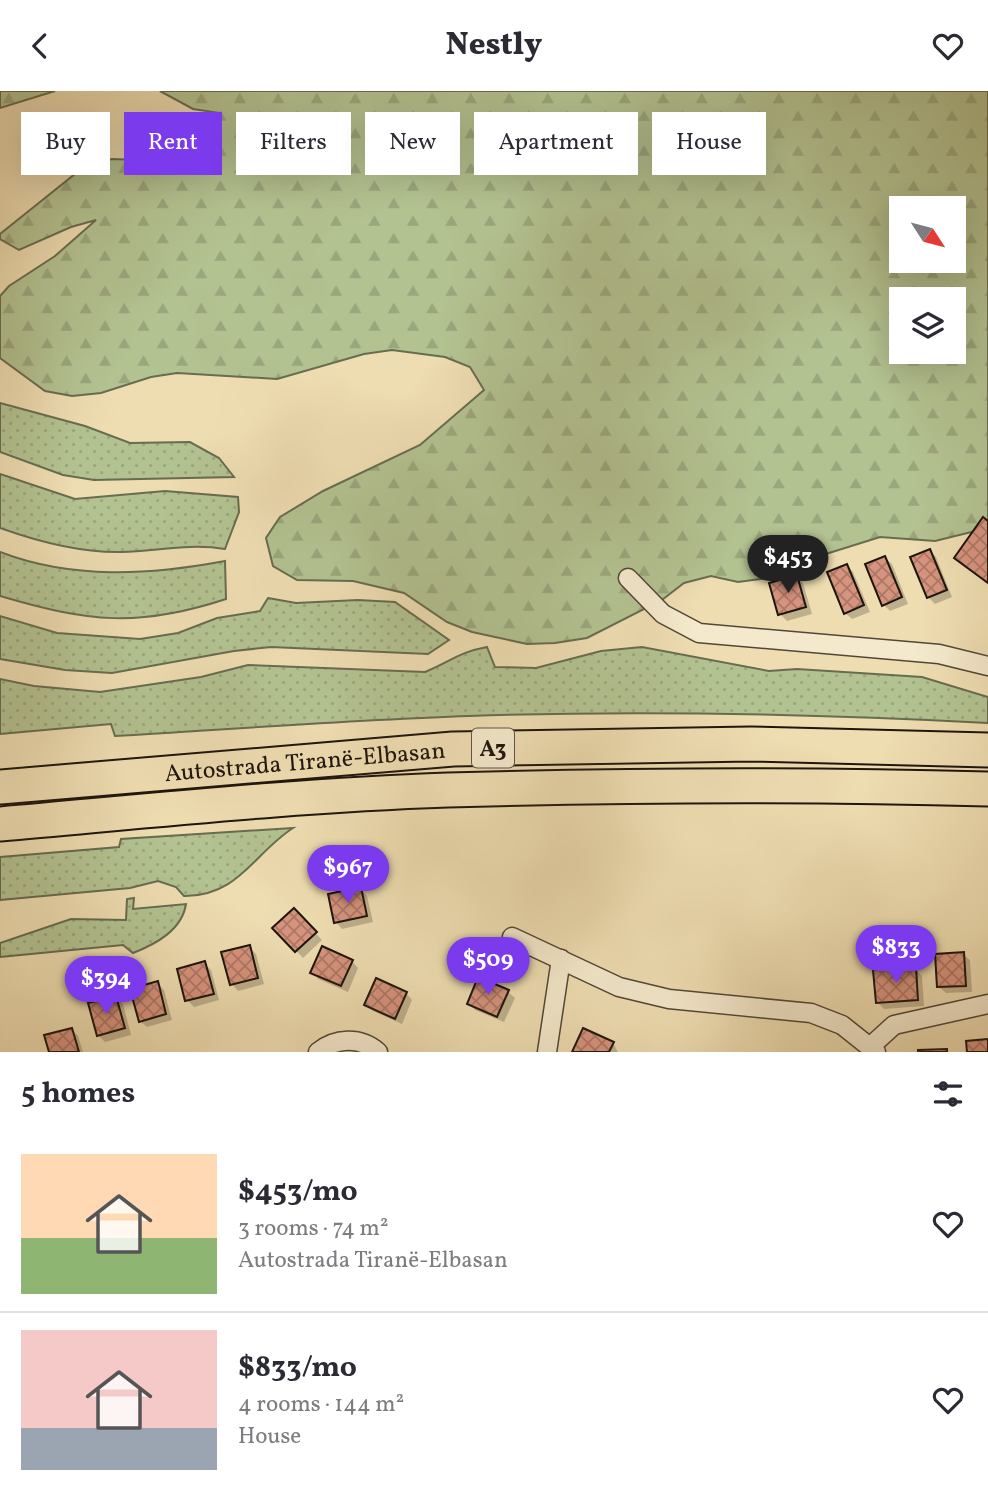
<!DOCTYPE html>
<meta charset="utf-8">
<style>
:root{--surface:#fff;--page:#f2f2f3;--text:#2b2b33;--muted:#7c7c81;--line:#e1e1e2;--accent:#7c3aed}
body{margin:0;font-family:Vollkorn,serif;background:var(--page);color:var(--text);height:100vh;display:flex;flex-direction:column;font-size:26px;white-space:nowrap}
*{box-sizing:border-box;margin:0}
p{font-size:23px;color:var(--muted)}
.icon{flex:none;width:38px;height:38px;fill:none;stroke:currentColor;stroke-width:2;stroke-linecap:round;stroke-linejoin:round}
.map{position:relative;height:961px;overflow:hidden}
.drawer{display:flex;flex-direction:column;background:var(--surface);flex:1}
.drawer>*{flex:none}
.banner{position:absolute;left:21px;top:21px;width:947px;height:63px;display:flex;gap:14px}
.needle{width:46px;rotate:126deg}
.buttons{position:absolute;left:889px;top:105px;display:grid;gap:14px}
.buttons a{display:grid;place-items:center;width:77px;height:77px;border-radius:0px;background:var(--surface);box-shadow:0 7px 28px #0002;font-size:35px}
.price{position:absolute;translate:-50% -60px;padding:0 16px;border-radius:24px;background:var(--accent);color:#fff;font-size:23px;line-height:46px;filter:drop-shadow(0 2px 4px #0008)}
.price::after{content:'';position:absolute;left:50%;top:42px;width:21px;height:16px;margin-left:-10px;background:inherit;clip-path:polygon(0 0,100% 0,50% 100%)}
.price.selected{background:#222;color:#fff}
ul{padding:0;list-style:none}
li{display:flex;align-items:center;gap:21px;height:175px;padding:0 21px}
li+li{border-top:2px solid var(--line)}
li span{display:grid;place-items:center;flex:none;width:196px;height:140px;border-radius:0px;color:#555}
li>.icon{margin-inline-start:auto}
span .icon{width:84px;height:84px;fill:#fffc;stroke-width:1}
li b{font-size:30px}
h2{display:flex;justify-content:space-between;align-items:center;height:84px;padding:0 21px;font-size:30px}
.chip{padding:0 24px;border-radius:0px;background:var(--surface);box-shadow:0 7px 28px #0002;font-size:24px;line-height:63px}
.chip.selected{background:var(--accent);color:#fff}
header{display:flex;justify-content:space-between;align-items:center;height:91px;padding:0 21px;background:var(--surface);font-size:32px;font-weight:800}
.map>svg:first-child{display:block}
.grass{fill:url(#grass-dots);stroke:#686c50;stroke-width:2}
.forest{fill:url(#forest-firs);stroke:#686c50;stroke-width:2;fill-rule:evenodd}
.shadow{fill:#0003}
.building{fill:url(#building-cross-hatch);stroke:#1e150e;stroke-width:2}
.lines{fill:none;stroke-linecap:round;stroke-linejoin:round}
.minor-casing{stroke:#524737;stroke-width:21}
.motorway-casing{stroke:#1e150e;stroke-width:37}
.minor{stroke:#f4e9cc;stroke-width:18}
.motorway{stroke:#eeddb1;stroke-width:33}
.labels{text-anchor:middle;stroke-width:7;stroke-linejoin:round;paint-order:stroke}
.shield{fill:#f4e9cc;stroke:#5e5547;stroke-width:2}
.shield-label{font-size:23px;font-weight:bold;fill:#1e150e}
.street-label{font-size:24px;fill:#1e150e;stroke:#f4e9cc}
</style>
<header><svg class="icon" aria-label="back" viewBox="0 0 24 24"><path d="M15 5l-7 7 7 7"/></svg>Nestly<svg class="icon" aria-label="heart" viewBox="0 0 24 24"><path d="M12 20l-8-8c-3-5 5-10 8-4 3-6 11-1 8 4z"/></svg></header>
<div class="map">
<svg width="988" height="961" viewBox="0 0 988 961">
<defs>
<pattern id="grass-dots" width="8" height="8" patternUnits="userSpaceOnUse" patternTransform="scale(1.75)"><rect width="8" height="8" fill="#b3c291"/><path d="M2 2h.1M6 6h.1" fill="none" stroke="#9aa67c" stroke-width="1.8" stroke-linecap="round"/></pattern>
<pattern id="forest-firs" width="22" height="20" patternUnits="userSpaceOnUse" patternTransform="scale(1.75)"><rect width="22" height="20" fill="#b3c291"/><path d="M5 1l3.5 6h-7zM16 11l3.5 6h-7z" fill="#9aa67c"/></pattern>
<pattern id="building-cross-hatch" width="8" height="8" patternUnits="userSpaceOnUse" patternTransform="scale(1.75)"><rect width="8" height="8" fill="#d6937d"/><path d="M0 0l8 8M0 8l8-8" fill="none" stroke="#ad7765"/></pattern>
</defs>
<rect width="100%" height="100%" fill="#eeddb1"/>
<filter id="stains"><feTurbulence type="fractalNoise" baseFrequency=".00286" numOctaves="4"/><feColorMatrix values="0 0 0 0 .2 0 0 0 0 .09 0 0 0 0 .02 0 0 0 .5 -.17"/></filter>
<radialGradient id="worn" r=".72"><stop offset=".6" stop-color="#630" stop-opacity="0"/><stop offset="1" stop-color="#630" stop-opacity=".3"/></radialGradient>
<g class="grass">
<polygon points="0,312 85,335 130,352 190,351 219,367 234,386 94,389 63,384 0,361"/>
<path d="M0 383 75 408 165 400 238 406 239 421 225 458C190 452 157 460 122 461 81 462 39 451 0 437Z"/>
<path d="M0 461C73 489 150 484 225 470L226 508C138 537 88 531 0 505Z"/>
<polygon points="268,507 296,512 358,509 395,511 449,549 428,563 271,556 234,560 112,582 65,579 0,568 0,525 57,542 140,548 178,542 217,527 260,520"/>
<path d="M487 556 495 576 536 577 601 560 642 556 769 580 797 578 922 586 988 606V632C815 623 642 619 469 625 351 629 233 638 115 645L111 633 0 643V588L34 595 100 601 201 586 248 574 425 581C450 571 459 561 487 556Z"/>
<path d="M293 737C254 762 238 806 184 805L176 796 158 790 130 797 0 809V766L119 756 121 748Z"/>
<path d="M134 807 133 818 186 813C182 839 156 853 133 862L123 854 0 866V852L71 828 126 829 127 808Z"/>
</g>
<g class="forest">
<polygon points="0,0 55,0 0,17"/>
<path d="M160 0H988V437L935 450 880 446 794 473 767 487 738 491 711 485 684 492 662 509 587 547 555 552 527 553 472 541 447 531 404 502 353 490 297 489 273 475 266 447 280 426 323 400 420 354 484 299 470 276 445 266 392 259 364 263 277 288 177 282 151 286 101 302 72 305 45 300 0 267V205L9 195 55 165 96 129 71 136 19 159 0 148V143L85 75 112 68 167 70 193 62 215 49 220 22 193 18ZM901 117H954V170H901ZM901 208H954V261H901Z"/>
</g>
<g class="shadow">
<polygon points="930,460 936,466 952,506 935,513 928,506 912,467"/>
<polygon points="885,467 892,473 908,513 890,520 884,514"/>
<polygon points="847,475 853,481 870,521 852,528 845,522"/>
<polygon points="797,486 803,492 812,523 787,530 780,523"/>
<polygon points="360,798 367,805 373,831 342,838 336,831"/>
<polygon points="294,819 322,849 303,867 275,837"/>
<polygon points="249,856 256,863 264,893 238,900 232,893"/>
<polygon points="963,863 970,869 972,901 946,902 939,896"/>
<polygon points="352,870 358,877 348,901 318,888 312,881"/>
<polygon points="204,872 211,879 219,909 194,916 187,909"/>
<polygon points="915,878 922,885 924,915 884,918 877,911"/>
<polygon points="479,888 508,901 515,907 504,931 475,919 469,912"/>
<polygon points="157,892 164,899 172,929 147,936 140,930"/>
<polygon points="406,902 412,909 402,933 373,920 366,914"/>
<polygon points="116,907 123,913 131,944 105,951 98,944"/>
<polygon points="72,939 78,945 83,961 51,961"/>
<polygon points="613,952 618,961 574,961"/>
</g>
<g class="building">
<polygon points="983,426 988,430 988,492 954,467"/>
<polygon points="930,458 947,499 927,507 910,466"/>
<polygon points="885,465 902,506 882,515 865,473"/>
<polygon points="847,473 864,514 844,523 827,481"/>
<polygon points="797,484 806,516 778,524 769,492"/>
<polygon points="361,796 367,825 334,832 328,803"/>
<polygon points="294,817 317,841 295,861 272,837"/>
<polygon points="250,854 258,887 230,894 221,861"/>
<polygon points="322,855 353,869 341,895 310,882"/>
<polygon points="964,861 966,895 937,896 935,863"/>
<polygon points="205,870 214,903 185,910 177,878"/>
<polygon points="916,876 918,909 876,912 873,879"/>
<polygon points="478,886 509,899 497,926 467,913"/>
<polygon points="376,887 407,901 395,928 364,914"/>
<polygon points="158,890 166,923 139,931 130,898"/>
<polygon points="116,905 125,937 97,945 88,912"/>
<polygon points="72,937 79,961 49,961 44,944"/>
<polygon points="583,937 614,951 609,961 572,961"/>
<polygon points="988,948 988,961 967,961 966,950"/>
<polygon points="947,958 947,961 918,961 918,959"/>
</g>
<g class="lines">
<defs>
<g id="minor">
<polyline points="628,487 663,523 699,542 939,563 988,575"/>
<polyline points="512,846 619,896 669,908 811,922 842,934 876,961"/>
<polyline points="871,955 894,934 988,913"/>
<path d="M318 961C335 947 360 945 378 961"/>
<polyline points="547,961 561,868"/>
</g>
<g id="motorway">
<path id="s1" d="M0 696 453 658 751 653 988 659"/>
<path d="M0 733C149 720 299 704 448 699 628 694 808 693 988 698"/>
</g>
</defs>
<use href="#minor" class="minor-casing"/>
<use href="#motorway" class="motorway-casing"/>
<use href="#minor" class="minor"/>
<use href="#motorway" class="motorway"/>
</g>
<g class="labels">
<rect class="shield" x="472" y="637.5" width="42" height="39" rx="5"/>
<g class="shield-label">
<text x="493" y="665">A3</text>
</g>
<g class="street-label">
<text dy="8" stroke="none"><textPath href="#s1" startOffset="306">Autostrada Tiranë-Elbasan</textPath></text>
</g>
</g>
<rect width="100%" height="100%" filter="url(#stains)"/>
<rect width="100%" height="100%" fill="url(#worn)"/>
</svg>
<div class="buttons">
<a><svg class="needle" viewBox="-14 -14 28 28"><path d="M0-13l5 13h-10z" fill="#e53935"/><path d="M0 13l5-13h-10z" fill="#7c7c81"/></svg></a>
<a><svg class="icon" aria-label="layers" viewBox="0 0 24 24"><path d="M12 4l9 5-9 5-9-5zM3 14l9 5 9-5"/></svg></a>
</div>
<b class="price selected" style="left:788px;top:504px">$453</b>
<b class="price" style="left:348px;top:814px">$967</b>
<b class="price" style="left:896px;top:894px">$833</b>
<b class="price" style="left:488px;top:906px">$509</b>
<b class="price" style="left:106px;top:925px">$394</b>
<div class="banner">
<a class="chip">Buy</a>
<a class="chip selected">Rent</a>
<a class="chip">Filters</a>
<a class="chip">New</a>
<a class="chip">Apartment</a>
<a class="chip">House</a>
</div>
</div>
<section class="drawer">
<h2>5 homes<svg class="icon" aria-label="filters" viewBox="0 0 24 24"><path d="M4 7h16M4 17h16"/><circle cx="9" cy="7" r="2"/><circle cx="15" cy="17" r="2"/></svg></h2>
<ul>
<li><span style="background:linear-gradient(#ffd9b3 60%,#8fb573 0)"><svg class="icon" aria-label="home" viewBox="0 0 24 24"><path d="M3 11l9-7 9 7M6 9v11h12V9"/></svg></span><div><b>$453/mo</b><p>3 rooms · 74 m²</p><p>Autostrada Tiranë-Elbasan</p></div><svg class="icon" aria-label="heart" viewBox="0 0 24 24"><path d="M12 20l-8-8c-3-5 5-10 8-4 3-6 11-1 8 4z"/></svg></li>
<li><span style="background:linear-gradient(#f6c9c9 70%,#9aa5b1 0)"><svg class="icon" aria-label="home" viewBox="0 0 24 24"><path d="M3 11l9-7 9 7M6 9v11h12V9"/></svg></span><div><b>$833/mo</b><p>4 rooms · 144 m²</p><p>House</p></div><svg class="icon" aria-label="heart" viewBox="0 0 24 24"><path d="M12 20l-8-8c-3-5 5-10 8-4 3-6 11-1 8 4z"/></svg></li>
</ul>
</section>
